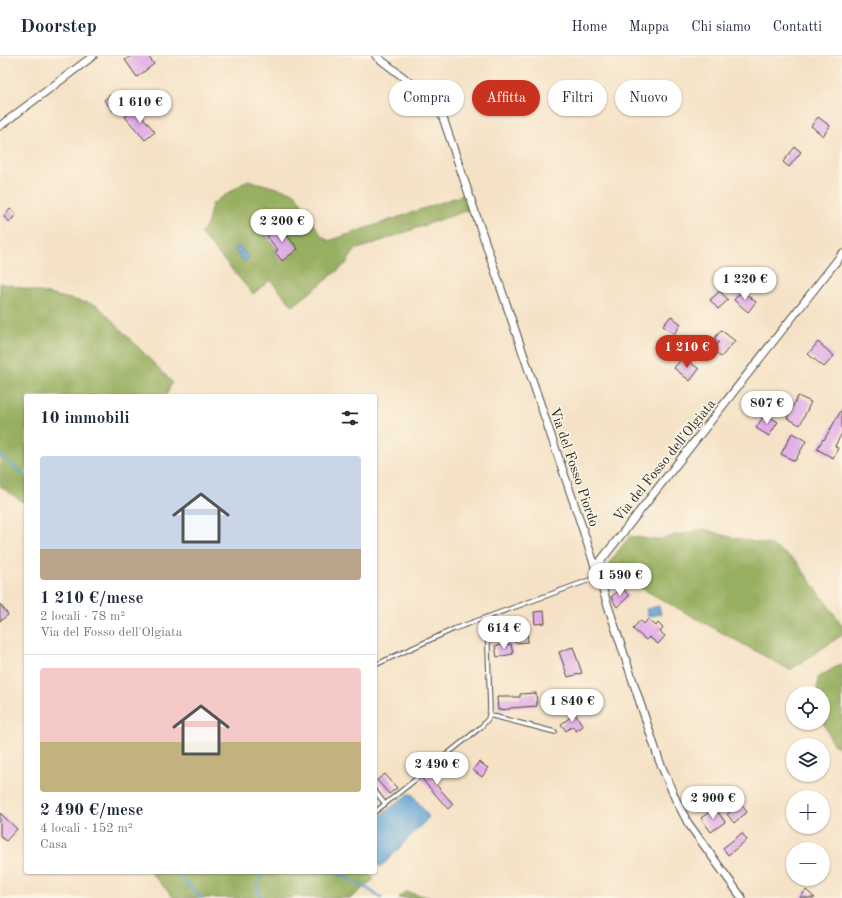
<!DOCTYPE html>
<html lang="it">
<meta charset="utf-8">
<style>
:root{--surface:#fff;--page:#f2f2f3;--text:#1f2937;--muted:#747a83;--line:#e0e1e3;--accent:#c8321e}
body{margin:0;font-family:"Old Standard TT",serif;background:var(--page);color:var(--text);height:100vh;display:flex;flex-direction:column;font-size:15px;white-space:nowrap}
*{box-sizing:border-box;margin:0}
p{font-size:13px;color:var(--muted)}
.icon{flex:none;width:22px;height:22px;fill:none;stroke:currentColor;stroke-width:2;stroke-linecap:round;stroke-linejoin:round}
.map{position:relative;flex:1;overflow:hidden}
.side{position:absolute;left:24px;top:338px;width:353px;height:480px;display:flex;flex-direction:column;background:var(--surface);border-radius:4px;box-shadow:0 1px 3px #0004}
.side>*{flex:none}
.hud{position:absolute;left:389px;top:24px;width:380px;height:36px;display:flex;gap:8px}
.tools{position:absolute;left:786px;top:630px;display:grid;gap:8px}
.tools a{display:grid;place-items:center;width:44px;height:44px;border-radius:50%;background:var(--surface);box-shadow:0 1px 3px #0004;font-size:20px}
.price{position:absolute;translate:-50% -34px;padding:0 9px;border-radius:14px;background:#fff;color:#222;font-size:13px;line-height:26px;filter:drop-shadow(0 1px 2px #0008)}
.price::after{content:'';position:absolute;left:50%;top:24px;width:12px;height:9px;margin-left:-6px;background:inherit;clip-path:polygon(0 0,100% 0,50% 100%)}
.price.active{background:var(--accent);color:#fff}
ul{padding:0;list-style:none}
li{display:grid;align-content:center;gap:8px;height:212px;padding:0 16px}
li+li{border-top:1px solid var(--line)}
li span{display:grid;place-items:center;height:124px;border-radius:4px;color:#555}
li>.icon{margin-inline-start:auto}
span .icon{width:72px;height:72px;fill:#fffc;stroke-width:1}
li b{font-size:17px}
h2{display:flex;justify-content:space-between;align-items:center;height:48px;padding:0 16px;font-size:17px}
.tag{padding:0 14px;border-radius:18px;background:var(--surface);box-shadow:0 1px 3px #0004;font-size:14px;line-height:36px}
.tag.active{background:var(--accent);color:#fff}
header{display:flex;align-items:center;gap:24px;box-sizing:border-box;height:56px;padding:0 20px;background:var(--surface);border-bottom:1px solid var(--line)}
header strong{font-size:19px}
nav{display:flex;gap:22px;margin-inline-start:auto;font-size:14px}
.map>svg:first-child{display:block}
.forest{fill:#97af60;stroke:#616d46}
.water{fill:#5ea2d3;stroke:#44667f}
.lines{fill:none;stroke-linecap:round;stroke-linejoin:round}
.stream{stroke:#5ea2d3;stroke-width:2.5}
.building{fill:#e1abe7}
.service-casing{stroke:#494642;stroke-width:5.5}
.minor-casing{stroke:#494642;stroke-width:9}
.service{stroke:#fff;stroke-width:3.5}
.minor{stroke:#fff;stroke-width:7}
.labels{text-anchor:middle;stroke-width:3.5;stroke-linejoin:round;paint-order:stroke}
.street-label{font-size:14px;fill:#2b2b2b;stroke:#fcf5e5}
</style>
<header>
<strong>Doorstep</strong>
<nav><a>Home</a><a>Mappa</a><a>Chi siamo</a><a>Contatti</a></nav>
</header>
<div class="map">
<svg width="842" height="842" viewBox="0 0 842 842">
<rect width="100%" height="100%" fill="#fcf5e5"/>
<filter id="ink" filterUnits="userSpaceOnUse"><feTurbulence type="fractalNoise" baseFrequency=".025" numOctaves="2"/><feDisplacementMap in="SourceGraphic" scale="8" xChannelSelector="R" yChannelSelector="G"/><feConvolveMatrix kernelMatrix="1 2 1 2 8 2 1 2 1" color-interpolation-filters="sRGB"/></filter>
<filter id="wash" filterUnits="userSpaceOnUse"><feTurbulence type="fractalNoise" baseFrequency=".012" numOctaves="4" result="noise"/><feDisplacementMap in="SourceGraphic" scale="16" xChannelSelector="R" yChannelSelector="G"/><feGaussianBlur stdDeviation="0.9" result="paint"/><feColorMatrix in="noise" values="0 0 0 0 0 0 0 0 0 0 0 0 0 0 0 0 0 1.4 0 .05"/><feComposite in="paint" operator="in"/></filter>
<g filter="url(#wash)">
<rect width="100%" height="100%" fill="#f5e2c6"/>
<g class="forest">
<polygon points="248,124 295,137 321,179 329,185 463,139 468,154 355,194 346,208 293,250 270,224 253,238 201,178 208,167 212,148"/>
<polygon points="0,227 97,249 172,326 166,340 26,340 26,448 0,430"/>
<polygon points="703,473 730,481 771,489 796,505 842,569 842,579 790,614 610,515 609,507 630,480 655,484"/>
<polygon points="842,607 842,693 833,688 823,666 823,637 817,637 818,622"/>
<polygon points="150,816 368,816 374,823 351,842 304,842 295,839 291,842 174,842"/>
<polygon points="406,836 432,842 398,842"/>
</g>
<g class="water">
<polygon points="237,190 239,191 240,191 249,202 244,206 235,195 234,192"/>
<polygon points="659,550 661,558 648,561 646,553"/>
<polygon points="408,738 412,738 429,761 381,811 375,807 375,764"/>
</g>
<g class="lines">
<g class="stream">
<path d="M0 399C10 404 15 416 26 419"/>
<polyline points="178,816 182,823 201,842"/>
<polyline points="283,816 294,817 301,816"/>
<polyline points="335,816 368,833 381,842"/>
<polyline points="261,842 257,830 260,821 266,816"/>
</g>
</g>
<g id="blocks">
<g class="building">
<polygon points="131,0 148,0 154,8 137,21 125,4"/>
<polygon points="110,39 120,50 113,55 104,44"/>
<polygon points="135,52 155,76 145,84 125,61"/>
<polygon points="818,61 830,70 823,80 811,70"/>
<polygon points="795,91 801,96 789,111 783,106"/>
<polygon points="10,153 16,158 10,166 4,161"/>
<polygon points="280,170 298,193 282,205 275,196 278,194 267,180"/>
<polygon points="720,235 728,244 718,253 710,244"/>
<polygon points="742,235 756,246 748,256 734,244"/>
<polygon points="671,260 681,268 674,278 663,270"/>
<polygon points="721,274 735,285 721,301 712,294 719,286 715,282"/>
<polygon points="818,286 834,300 824,311 808,298"/>
<polygon points="683,301 699,313 690,325 674,312"/>
<polygon points="798,340 811,346 800,369 787,362"/>
<polygon points="842,353 842,377 835,390 838,392 833,402 817,393 823,383 824,384"/>
<polygon points="765,358 778,366 769,380 756,372"/>
<polygon points="792,377 806,385 795,405 781,398"/>
<polygon points="622,531 629,540 617,551 611,541"/>
<polygon points="0,548 8,559 0,565"/>
<polygon points="544,555 545,567 535,568 534,556"/>
<polygon points="648,563 656,570 658,567 663,572 660,576 665,580 658,588 649,581 646,584 633,573 640,564 644,568"/>
<polygon points="526,564 528,586 515,587 513,565"/>
<polygon points="511,588 513,598 497,601 495,590"/>
<polygon points="573,591 582,617 568,621 559,596"/>
<polygon points="536,637 537,650 510,652 510,653 498,654 497,641 520,641 520,638"/>
<polygon points="575,658 583,670 576,675 573,670 566,675 561,668"/>
<polygon points="479,706 488,712 482,721 473,714"/>
<polygon points="440,708 444,713 432,724 453,748 448,753 422,723"/>
<polygon points="385,718 397,732 389,738 377,724"/>
<polygon points="741,748 747,756 734,767 727,758"/>
<polygon points="715,752 725,766 711,776 701,762"/>
<polygon points="0,757 17,773 6,785 0,780"/>
<polygon points="742,777 747,784 728,799 723,792"/>
<polygon points="806,834 815,842 800,842"/>
</g>
</g>
</g>
<g filter="url(#ink)">
<use href="#blocks" fill-opacity="0" stroke="#494642" stroke-width="1"/>
<g class="lines">
<defs>
<g id="service">
<polyline points="375,609 454,573 598,521"/>
<polyline points="489,659 555,676"/>
<polyline points="375,735 385,748"/>
<polyline points="375,756 481,671 488,663 490,654 487,561"/>
</g>
<g id="minor">
<polyline points="376,0 434,45 441,56 577,456 659,704 675,742 688,767 742,842"/>
<polyline points="0,70 93,0"/>
<polyline points="595,512 842,198"/>
</g>
</defs>
<use href="#service" class="service-casing"/>
<use href="#minor" class="minor-casing"/>
<use href="#service" class="service"/>
<use href="#minor" class="minor"/>
</g>
</g>
<g class="labels">
<g class="street-label">
<text transform="translate(664 404) rotate(-51)" y="5">Via del Fosso dell'Olgiata</text>
<text transform="translate(575 411) rotate(71)" y="5">Via del Fosso Piordo</text>
</g>
</g>
</svg>
<div class="tools">
<a><svg class="icon" aria-label="locate" viewBox="0 0 24 24"><circle cx="12" cy="12" r="6"/><path d="M12 2v4M12 18v4M2 12h4M18 12h4"/></svg></a>
<a><svg class="icon" aria-label="layers" viewBox="0 0 24 24"><path d="M12 4l9 5-9 5-9-5zM3 14l9 5 9-5"/></svg></a>
<a>+</a>
<a>−</a>
</div>
<b class="price" style="left:140px;top:68px">1 610 €</b>
<b class="price" style="left:282px;top:187px">2 200 €</b>
<b class="price" style="left:745px;top:245px">1 220 €</b>
<b class="price active" style="left:687px;top:313px">1 210 €</b>
<b class="price" style="left:767px;top:369px">807 €</b>
<b class="price" style="left:620px;top:541px">1 590 €</b>
<b class="price" style="left:504px;top:594px">614 €</b>
<b class="price" style="left:572px;top:667px">1 840 €</b>
<b class="price" style="left:437px;top:730px">2 490 €</b>
<b class="price" style="left:713px;top:764px">2 900 €</b>
<div class="hud">
<a class="tag">Compra</a>
<a class="tag active">Affitta</a>
<a class="tag">Filtri</a>
<a class="tag">Nuovo</a>
</div>
<section class="side">
<h2>10 immobili<svg class="icon" aria-label="filters" viewBox="0 0 24 24"><path d="M4 7h16M4 17h16"/><circle cx="9" cy="7" r="2"/><circle cx="15" cy="17" r="2"/></svg></h2>
<ul>
<li><span style="background:linear-gradient(#c9d6e8 75%,#b9a48a 0)"><svg class="icon" aria-label="home" viewBox="0 0 24 24"><path d="M3 11l9-7 9 7M6 9v11h12V9"/></svg></span><div><b>1 210 €/mese</b><p>2 locali · 78 m²</p><p>Via del Fosso dell'Olgiata</p></div></li>
<li><span style="background:linear-gradient(#f6c9c9 60%,#c2b280 0)"><svg class="icon" aria-label="home" viewBox="0 0 24 24"><path d="M3 11l9-7 9 7M6 9v11h12V9"/></svg></span><div><b>2 490 €/mese</b><p>4 locali · 152 m²</p><p>Casa</p></div></li>
</ul>
</section>
</div>
